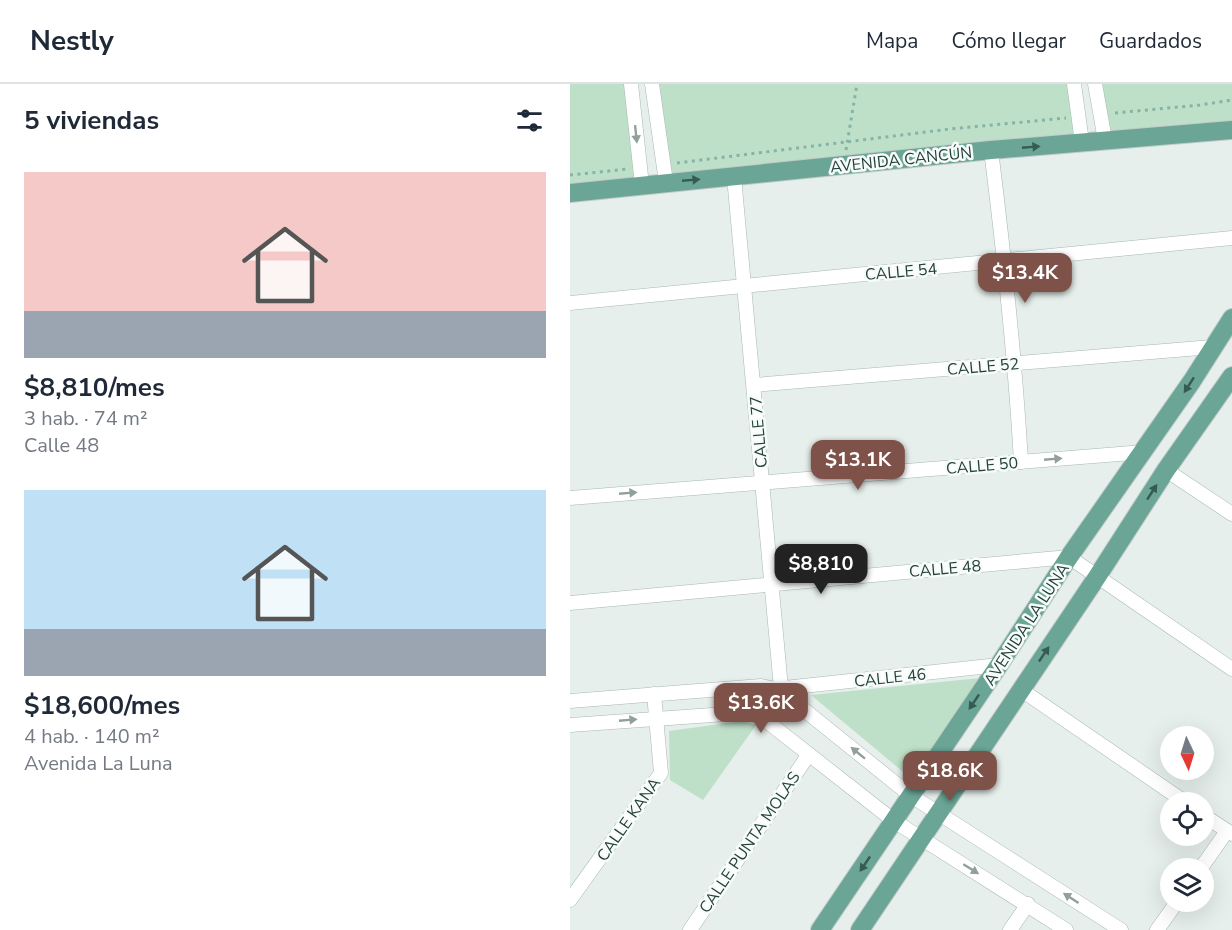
<!DOCTYPE html>
<html lang="es">
<meta charset="utf-8">
<style>
:root{--surface:#fff;--page:#f6f6f7;--text:#1f2937;--muted:#747a83;--line:#e0e1e3;--accent:#7f5249}
body{margin:0;font-family:"Nunito Sans",sans-serif;background:var(--page);color:var(--text);height:100vh;display:flex;flex-direction:column;font-size:22px;white-space:nowrap}
*{box-sizing:border-box;margin:0}
p{font-size:20px;color:var(--muted)}
.icon{flex:none;width:33px;height:33px;fill:none;stroke:currentColor;stroke-width:2;stroke-linecap:round;stroke-linejoin:round}
.map{position:relative;flex:1;overflow:hidden}
.side{display:flex;flex-direction:column;background:var(--surface);width:570px}
.side>*{flex:none}
.needle{width:39px;rotate:176deg}
.fabs{position:absolute;left:590px;top:642px;display:grid;gap:12px}
.fabs a{display:grid;place-items:center;width:54px;height:54px;border-radius:50%;background:var(--surface);box-shadow:0 6px 24px #0002;font-size:30px}
.price{position:absolute;translate:-50% -51px;padding:0 14px;border-radius:12px;background:var(--accent);color:#fff;font-size:20px;line-height:39px;filter:drop-shadow(0 2px 3px #0008)}
.price::after{content:'';position:absolute;left:50%;top:36px;width:18px;height:14px;margin-left:-9px;background:inherit;clip-path:polygon(0 0,100% 0,50% 100%)}
.price.active{background:#222;color:#fff}
ul{padding:0;list-style:none}
li{display:grid;align-content:center;gap:12px;height:318px;padding:0 24px}
li span{display:grid;place-items:center;height:186px;border-radius:0px;color:#555}
li>.icon{margin-inline-start:auto}
span .icon{width:108px;height:108px;fill:#fffc;stroke-width:1}
li b{font-size:26px}
h2{display:flex;justify-content:space-between;align-items:center;height:72px;padding:0 24px;font-size:26px}
header{display:flex;align-items:center;gap:36px;box-sizing:border-box;height:84px;padding:0 30px;background:var(--surface);border-bottom:2px solid var(--line)}
header strong{font-size:28px}
nav{display:flex;gap:33px;margin-inline-start:auto;font-size:21px}
main{display:flex;flex:1;min-height:0}
.map>svg:first-child{display:block}
.green{fill:#bfe0c8}
.lines{fill:none;stroke-linecap:round;stroke-linejoin:round}
.minor-casing{stroke:#a8b8b2;stroke-width:15}
.major-casing{stroke:#c2cac8;stroke-width:20}
.path{stroke:#86b3a5;stroke-width:3;stroke-dasharray:3 4.5;stroke-linecap:butt}
.minor{stroke:#fff;stroke-width:14}
.major{stroke:#6aa596;stroke-width:18}
.oneway{fill:#92a09c}
.oneway2{fill:#365b51}
.labels{text-anchor:middle;stroke-width:5;stroke-linejoin:round;paint-order:stroke}
.street-label{font-size:16px;fill:#24423a;stroke:#f7fbf9}
</style>
<header>
<strong>Nestly</strong>
<nav><a>Mapa</a><a>Cómo llegar</a><a>Guardados</a></nav>
</header>
<main>
<section class="side">
<h2>5 viviendas<svg class="icon" aria-label="filters" viewBox="0 0 24 24"><path d="M4 7h16M4 17h16"/><circle cx="9" cy="7" r="2"/><circle cx="15" cy="17" r="2"/></svg></h2>
<ul>
<li><span style="background:linear-gradient(#f6c9c9 75%,#9aa5b1 0)"><svg class="icon" aria-label="home" viewBox="0 0 24 24"><path d="M3 11l9-7 9 7M6 9v11h12V9"/></svg></span><div><b>$8,810/mes</b><p>3 hab. · 74 m²</p><p>Calle 48</p></div></li>
<li><span style="background:linear-gradient(#bfe0f5 75%,#9aa5b1 0)"><svg class="icon" aria-label="home" viewBox="0 0 24 24"><path d="M3 11l9-7 9 7M6 9v11h12V9"/></svg></span><div><b>$18,600/mes</b><p>4 hab. · 140 m²</p><p>Avenida La Luna</p></div></li>
</ul>
</section>
<div class="map">
<svg width="662" height="846" viewBox="0 0 662 846">
<rect width="100%" height="100%" fill="#e6efeb"/>
<g class="green">
<polygon points="0,0 61,0 72,101 0,109"/>
<polygon points="82,0 504,0 512,58 96,98"/>
<polygon points="525,0 662,0 662,41 535,56"/>
<polygon points="410,594 344,697 241,611"/>
<polygon points="172,637 186,641 133,716 100,696 99,647"/>
</g>
<g class="lines">
<defs>
<g id="minor">
<polyline points="61,0 72,101"/>
<polyline points="82,0 96,98"/>
<polyline points="504,0 512,58"/>
<polyline points="525,0 535,56"/>
<path d="M421 66C434 170 445 273 451 378"/>
<polyline points="164,93 211,604"/>
<polyline points="0,219 662,154"/>
<polyline points="184,301 642,263"/>
<polyline points="596,386 662,430"/>
<polyline points="0,414 574,368"/>
<polyline points="0,519 499,473 662,585"/>
<polyline points="205,605 429,581"/>
<polyline points="450,605 615,718"/>
<polyline points="0,617 191,602 205,605 217,612 340,711 551,846"/>
<polyline points="0,641 185,628 324,737 496,846"/>
<polyline points="633,731 662,750"/>
<polyline points="631,784 657,747"/>
<polyline points="0,816 91,689 84,610"/>
<polyline points="120,846 239,670"/>
<polyline points="440,846 458,820"/>
<polyline points="587,846 607,818"/>
</g>
<g id="major">
<polyline points="0,109 421,66 662,46"/>
<polyline points="250,846 429,581 499,473 622,297 662,234"/>
<polyline points="290,846 527,493 596,386 662,292"/>
</g>
</defs>
<use href="#minor" class="minor-casing"/>
<use href="#major" class="major-casing"/>
<g class="path">
<polyline points="545,29 630,21 662,16"/>
<polyline points="276,66 287,0"/>
<polyline points="107,79 380,45 496,34"/>
<polyline points="0,91 58,85"/>
</g>
<use href="#minor" class="minor"/>
<use href="#major" class="major"/>
</g>
<defs><path id="oneway-solid" d="M-6-.8H1V-3.2L6.5 0L1 3.2V.8H-6Z" transform="scale(1.5)"/></defs>
<g class="oneway">
<use href="#oneway-solid" transform="translate(66 50) rotate(84)"/>
<use href="#oneway-solid" transform="translate(483 375) rotate(-5)"/>
<use href="#oneway-solid" transform="translate(58 409) rotate(-5)"/>
<use href="#oneway-solid" transform="translate(58 636) rotate(-5)"/>
<use href="#oneway-solid" transform="translate(288 669) rotate(-141)"/>
<use href="#oneway-solid" transform="translate(401 785) rotate(32)"/>
<use href="#oneway-solid" transform="translate(501 814) rotate(-147)"/>
</g>
<g class="oneway2">
<use href="#oneway-solid" transform="translate(461 63) rotate(-5)"/>
<use href="#oneway-solid" transform="translate(121 96) rotate(-5)"/>
<use href="#oneway-solid" transform="translate(619 301) rotate(123)"/>
<use href="#oneway-solid" transform="translate(582 408) rotate(-57)"/>
<use href="#oneway-solid" transform="translate(474 570) rotate(-56)"/>
<use href="#oneway-solid" transform="translate(404 618) rotate(124)"/>
<use href="#oneway-solid" transform="translate(295 780) rotate(124)"/>
</g>
<g class="labels">
<g class="street-label">
<text transform="translate(331 75) rotate(-6)" y="6">AVENIDA CANCÚN</text>
<text transform="translate(331 187) rotate(-5)" y="6">CALLE 54</text>
<text transform="translate(413 282) rotate(-5)" y="6">CALLE 52</text>
<text transform="translate(188 348) rotate(-95)" y="6">CALLE 77</text>
<text transform="translate(412 381) rotate(-5)" y="6">CALLE 50</text>
<text transform="translate(375 484) rotate(-5)" y="6">CALLE 48</text>
<text transform="translate(456 540) rotate(-57)" y="6">AVENIDA LA LUNA</text>
<text transform="translate(320 593) rotate(-6)" y="6">CALLE 46</text>
<text transform="translate(58 735) rotate(-55)" y="6">CALLE KANA</text>
<text transform="translate(179 758) rotate(-56)" y="6">CALLE PUNTA MOLAS</text>
</g>
</g>
</svg>
<div class="fabs">
<a><svg class="needle" viewBox="-14 -14 28 28"><path d="M0-13l5 13h-10z" fill="#e53935"/><path d="M0 13l5-13h-10z" fill="#747a83"/></svg></a>
<a><svg class="icon" aria-label="locate" viewBox="0 0 24 24"><circle cx="12" cy="12" r="6"/><path d="M12 2v4M12 18v4M2 12h4M18 12h4"/></svg></a>
<a><svg class="icon" aria-label="layers" viewBox="0 0 24 24"><path d="M12 4l9 5-9 5-9-5zM3 14l9 5 9-5"/></svg></a>
</div>
<b class="price" style="left:455px;top:220px">$13.4K</b>
<b class="price" style="left:288px;top:407px">$13.1K</b>
<b class="price active" style="left:251px;top:511px">$8,810</b>
<b class="price" style="left:191px;top:650px">$13.6K</b>
<b class="price" style="left:380px;top:718px">$18.6K</b>
</div>
</main>
